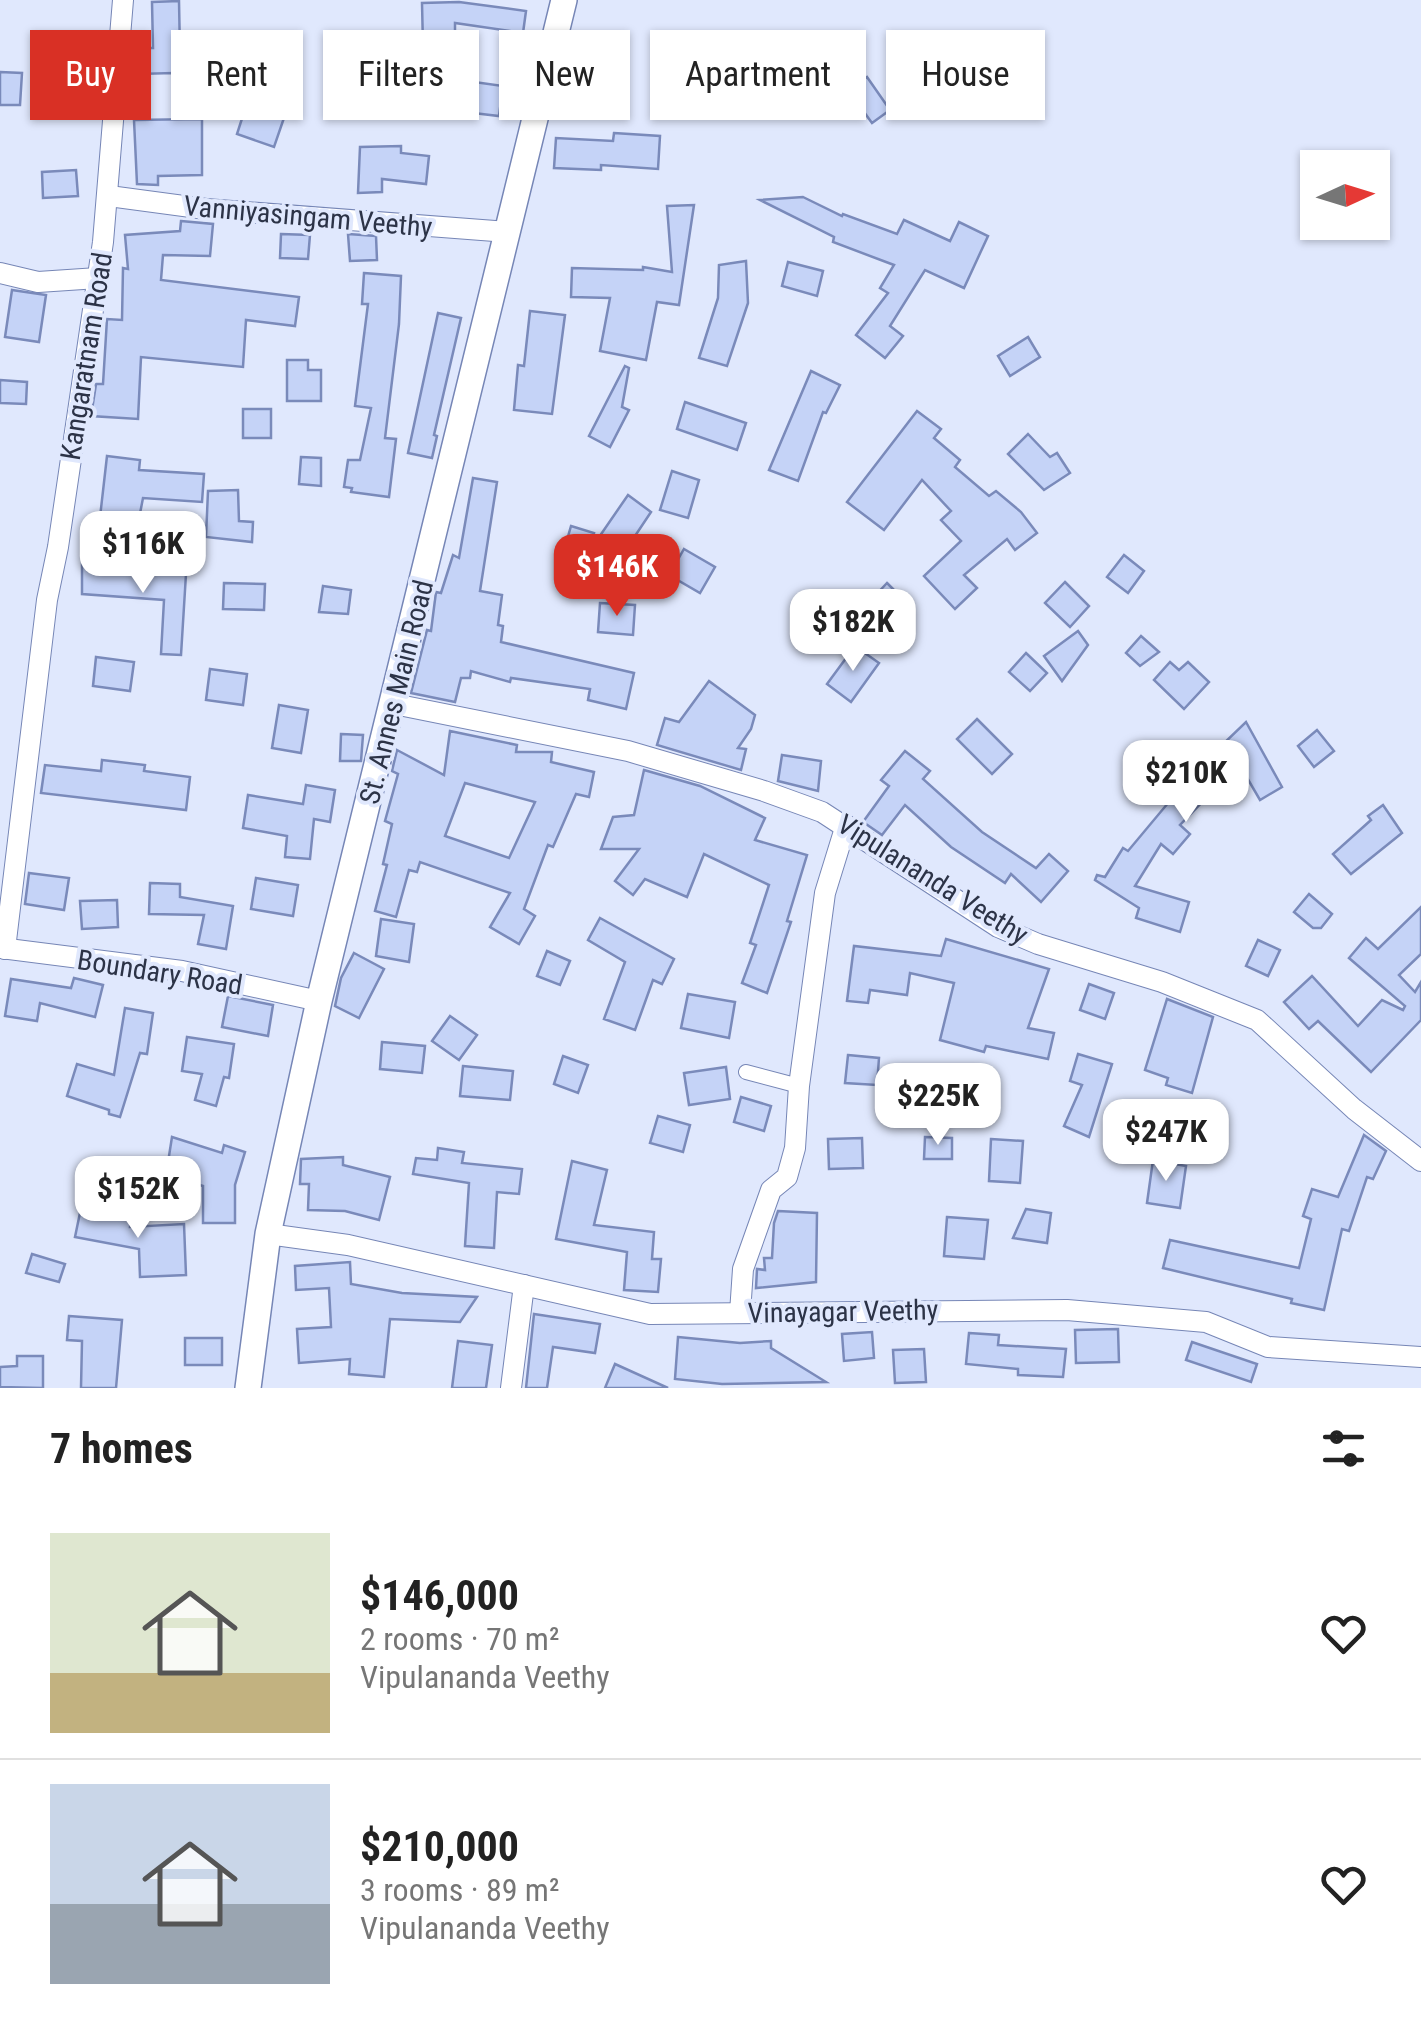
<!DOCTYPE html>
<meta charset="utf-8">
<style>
:root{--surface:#fff;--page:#f2f2f2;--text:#222;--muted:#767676;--line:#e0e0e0;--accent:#d93025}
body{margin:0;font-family:"Roboto Condensed",sans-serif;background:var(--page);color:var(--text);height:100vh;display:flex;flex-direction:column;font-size:38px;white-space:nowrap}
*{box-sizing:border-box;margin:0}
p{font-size:32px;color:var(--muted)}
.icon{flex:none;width:55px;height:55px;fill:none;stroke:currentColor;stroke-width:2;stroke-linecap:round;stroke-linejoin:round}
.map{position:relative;height:1388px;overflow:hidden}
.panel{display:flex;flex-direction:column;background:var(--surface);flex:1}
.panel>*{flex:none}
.guide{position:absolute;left:30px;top:30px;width:1362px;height:90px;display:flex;gap:20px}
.needle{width:65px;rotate:86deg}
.fabs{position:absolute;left:1300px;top:150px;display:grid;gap:20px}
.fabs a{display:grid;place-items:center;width:90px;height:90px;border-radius:0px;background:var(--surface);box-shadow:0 2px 8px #0004;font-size:50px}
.price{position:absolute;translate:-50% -85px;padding:0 22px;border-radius:20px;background:#fff;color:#222;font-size:32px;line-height:65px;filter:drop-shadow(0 2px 5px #0008)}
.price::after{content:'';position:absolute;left:50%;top:60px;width:30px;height:22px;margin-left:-15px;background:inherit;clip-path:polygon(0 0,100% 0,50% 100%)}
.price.current{background:var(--accent);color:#fff}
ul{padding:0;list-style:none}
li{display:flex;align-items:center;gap:30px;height:250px;padding:0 50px}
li+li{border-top:2px solid var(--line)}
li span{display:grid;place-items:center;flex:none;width:280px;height:200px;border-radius:0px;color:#555}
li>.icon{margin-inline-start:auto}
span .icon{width:120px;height:120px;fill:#fffc;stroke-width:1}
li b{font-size:42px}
h2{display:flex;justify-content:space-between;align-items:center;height:120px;padding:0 50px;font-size:42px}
.pill{padding:0 35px;border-radius:0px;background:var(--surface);box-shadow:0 2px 8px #0004;font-size:35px;line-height:90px}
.pill.current{background:var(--accent);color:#fff}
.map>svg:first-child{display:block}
.building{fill:#c5d3f7;stroke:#7a8aba;stroke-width:2.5;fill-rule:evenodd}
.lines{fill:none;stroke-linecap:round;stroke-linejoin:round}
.pedestrian-casing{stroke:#7686b6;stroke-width:16}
.minor-casing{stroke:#7686b6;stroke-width:22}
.tertiary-casing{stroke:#7686b6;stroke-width:28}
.pedestrian{stroke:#fff;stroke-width:14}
.minor{stroke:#fff;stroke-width:20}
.tertiary{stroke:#fff;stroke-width:25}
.labels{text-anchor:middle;stroke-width:8;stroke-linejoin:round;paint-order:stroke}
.street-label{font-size:28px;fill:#2c3347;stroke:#e0e8fd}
</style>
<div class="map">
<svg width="1421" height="1388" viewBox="0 0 1421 1388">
<rect width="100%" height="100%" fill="#e0e8fd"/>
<g class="building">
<polygon points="179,1 180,52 188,52 189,58 198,58 199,80 173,81 173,73 138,74 138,48 153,48 152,2"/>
<polygon points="459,2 526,11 523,33 455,23 455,45 423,46 422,3"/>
<polygon points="66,56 99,57 98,96 66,96"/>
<polygon points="0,72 22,73 20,105 0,105"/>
<polygon points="867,77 890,110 872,123 848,90"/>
<polygon points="460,80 503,86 499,116 456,111"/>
<polygon points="247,103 285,115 274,147 237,134"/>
<polygon points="202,119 202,175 158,176 158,185 137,184 134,120"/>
<polygon points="614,133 660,136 658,169 601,165 601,170 554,168 556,138 613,141"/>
<polygon points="401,146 401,153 429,156 426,184 382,179 382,192 358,193 360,147"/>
<polygon points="76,170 78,196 43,198 42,172"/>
<polygon points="803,197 842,216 843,214 897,234 904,220 950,241 959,222 988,236 964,288 925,270 890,326 903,336 885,358 856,335 888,293 880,288 894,265 833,242 834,237 760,200"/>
<polygon points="694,205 679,305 657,302 646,360 600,351 610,298 571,297 572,268 643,270 643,267 672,272 667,206"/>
<polygon points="181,221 213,224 210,256 163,255 161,280 299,297 295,326 246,320 243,367 141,357 138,419 91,416 96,384 103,384 107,319 122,320 123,268 128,269 125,235 180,231"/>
<polygon points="281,234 310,235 308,259 280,258"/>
<polygon points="348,234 376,236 377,260 350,261"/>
<polygon points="746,261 748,303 727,366 699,358 718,298 719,265"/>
<polygon points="788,262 823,271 817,296 782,286"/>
<polygon points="364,273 401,276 399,324 385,438 396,439 389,497 351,492 352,488 344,487 348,460 360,460 371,408 355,406 368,304 362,304"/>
<polygon points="12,290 46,295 39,342 5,337"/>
<polygon points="530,311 565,315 552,414 514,410 518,365 524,366"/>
<polygon points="438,313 461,318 434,435 437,436 432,458 408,453"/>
<polygon points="1028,337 1040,357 1010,376 998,356"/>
<polygon points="287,360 308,360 308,370 321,370 321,401 287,401"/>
<polygon points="625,366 629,368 622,407 629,410 610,447 589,436"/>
<polygon points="811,371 840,385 826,413 823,412 798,481 769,470"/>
<polygon points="0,380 27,382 26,404 0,403"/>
<polygon points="685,402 746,423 737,450 677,429"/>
<rect x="243" y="409" width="28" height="29"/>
<polygon points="917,411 941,429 934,438 960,460 955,467 989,496 996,491 1021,512 1037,533 1015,550 1007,539 964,575 977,588 955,609 924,576 961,541 941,520 951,511 922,480 884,530 847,502"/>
<polygon points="1028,434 1050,457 1057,453 1070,473 1044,490 1008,454"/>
<polygon points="107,456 140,460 139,470 204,474 202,502 143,498 137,529 99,526"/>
<polygon points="301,457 321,458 321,486 299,484"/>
<polygon points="672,471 699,480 688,518 660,510"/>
<polygon points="473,478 497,482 480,591 502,595 498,625 503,626 501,642 634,673 626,709 588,700 590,689 511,678 510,682 471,671 470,678 461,678 455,702 411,693 427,630 431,631 436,592 441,593 453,555 459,558"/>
<polygon points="238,490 239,521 253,522 252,542 206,537 208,491"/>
<polygon points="628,495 651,512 619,560 595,543"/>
<polygon points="571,526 594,533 581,575 559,568"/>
<polygon points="684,549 715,567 700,593 669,575"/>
<polygon points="1124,555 1144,571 1128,593 1107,577"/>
<polygon points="82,564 113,564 112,571 186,574 181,655 161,654 164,600 82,594"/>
<polygon points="1065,582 1089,606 1070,627 1045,603"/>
<polygon points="224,583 265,584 264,610 223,609"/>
<polygon points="887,583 908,604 880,633 859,613"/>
<polygon points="323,586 351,590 348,614 319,612"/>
<polygon points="600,603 635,605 633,635 598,632"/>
<polygon points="1078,631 1088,645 1062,681 1044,656"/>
<polygon points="1141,636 1159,652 1140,666 1126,653"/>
<polygon points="855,646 879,663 851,702 827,684"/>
<polygon points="1026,653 1047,673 1030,691 1009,672"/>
<polygon points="96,657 134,662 130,691 93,686"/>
<polygon points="1170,662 1179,670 1188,662 1209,682 1184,709 1154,680"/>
<polygon points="210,669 247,674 243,705 206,700"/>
<polygon points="709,681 755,715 751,729 738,748 746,749 741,770 657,745 665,718 679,722"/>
<polygon points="279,705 308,710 301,753 272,748"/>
<polygon points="977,719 1012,754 992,774 957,739"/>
<polygon points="1246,722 1282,787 1260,800 1242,769 1217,794 1213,791 1180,825 1190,834 1173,854 1161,844 1135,886 1189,902 1180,932 1136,918 1139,908 1095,880 1097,875 1105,877 1123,848 1128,851 1194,772"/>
<polygon points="1317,730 1334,751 1314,767 1298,746"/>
<path d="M450 731 517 745 516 752H552L551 762 594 772 589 797 576 794 553 847 548 845 524 909 535 916 519 944 490 927 510 893 420 862 417 872 409 870 396 917 375 911 387 865 383 864 392 824 385 821 398 774 392 771 397 750 444 775ZM465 783 535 802 509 858 445 836Z"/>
<polygon points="341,734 363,735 361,761 340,761"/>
<polygon points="905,751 930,771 923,779 982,832 1036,868 1049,854 1068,871 1041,902 1011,874 1005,883 951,847 905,805 882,835 863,822 889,786 881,780"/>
<polygon points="782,755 821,761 818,791 778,781"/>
<polygon points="102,760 145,765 144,771 190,777 186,810 41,793 45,765 101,771"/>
<polygon points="644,770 700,786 765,818 755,840 807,855 787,921 791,922 767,993 742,983 756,945 750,943 769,885 704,854 687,897 645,879 633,895 615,881 639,849 601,849 613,817 634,815"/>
<polygon points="306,785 335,790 330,822 314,819 310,859 285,857 287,836 243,828 248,795 303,804"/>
<polygon points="1383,805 1402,833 1351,874 1333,854 1371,820 1368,816"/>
<polygon points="29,873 69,878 64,910 25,904"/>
<polygon points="256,878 298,885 293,916 251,909"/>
<polygon points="150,883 180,884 180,897 233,906 226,949 198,944 204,915 149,914"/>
<polygon points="1309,894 1332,914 1321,928 1313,928 1294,912"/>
<polygon points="117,900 118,927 82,929 80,901"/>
<polygon points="1421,907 1421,954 1399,975 1415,992 1421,982 1421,1020 1371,1072 1318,1021 1309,1029 1284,1002 1312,976 1358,1026 1382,1000 1403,1010 1405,1006 1349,958 1366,938 1378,949"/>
<polygon points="600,918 674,959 662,984 653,980 635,1030 604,1019 625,962 588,940"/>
<polygon points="381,919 414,924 409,962 376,956"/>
<polygon points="946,939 1049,969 1028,1028 1054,1033 1048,1059 986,1046 984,1052 940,1040 954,983 910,973 907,995 870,990 868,1003 847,1001 854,946 941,956"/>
<polygon points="1258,940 1280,950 1268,976 1246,966"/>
<polygon points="547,951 570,961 560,985 537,976"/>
<polygon points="354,953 384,969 359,1018 335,1006 341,978"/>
<polygon points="74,978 103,985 95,1017 40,1003 37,1021 5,1016 11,979 71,988"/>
<polygon points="1089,984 1114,993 1105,1019 1080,1010"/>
<polygon points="688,994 735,1002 729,1038 681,1028"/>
<polygon points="228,996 273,1005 268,1036 222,1027"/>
<polygon points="1167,999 1213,1017 1192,1093 1166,1085 1168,1078 1145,1070"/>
<polygon points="125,1008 153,1013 147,1054 140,1053 120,1117 109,1114 109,1110 67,1096 77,1064 114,1075"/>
<polygon points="450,1016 477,1035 459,1060 432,1041"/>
<polygon points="187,1037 234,1044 229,1078 224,1077 216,1106 195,1100 202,1074 182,1071"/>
<polygon points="382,1042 425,1046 422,1073 380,1069"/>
<polygon points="1078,1054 1112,1064 1089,1137 1064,1126 1082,1085 1070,1081"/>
<polygon points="848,1055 879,1058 877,1085 845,1083"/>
<polygon points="563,1056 588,1065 578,1093 554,1084"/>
<polygon points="463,1066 513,1071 510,1100 460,1096"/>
<polygon points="726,1067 730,1099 689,1105 684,1073"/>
<polygon points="741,1097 771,1106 764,1131 734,1122"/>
<polygon points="658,1116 690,1125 683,1152 650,1143"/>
<polygon points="1137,1123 1163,1126 1159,1156 1134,1154"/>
<polygon points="1364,1135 1386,1151 1373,1179 1367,1177 1349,1231 1342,1229 1324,1310 1291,1303 1292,1299 1163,1268 1170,1240 1299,1268 1311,1219 1303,1216 1312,1189 1338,1197"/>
<polygon points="172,1137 222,1153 224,1145 245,1152 235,1185 235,1223 203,1223 203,1186 166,1175"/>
<polygon points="925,1137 952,1138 952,1159 924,1159"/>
<polygon points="862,1138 863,1168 829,1169 828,1139"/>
<polygon points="991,1139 1023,1141 1020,1183 989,1181"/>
<polygon points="438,1148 464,1152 462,1163 522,1169 519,1194 497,1192 494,1248 465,1246 469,1183 413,1174 416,1158 437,1160"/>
<polygon points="343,1157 343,1165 390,1177 379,1220 345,1211 308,1210 309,1184 300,1184 301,1159"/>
<polygon points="1153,1160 1186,1166 1180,1208 1147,1203"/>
<polygon points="572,1161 607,1170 594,1225 654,1232 652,1259 661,1259 658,1292 624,1290 627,1252 556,1239"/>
<polygon points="81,1208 131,1217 130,1227 184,1224 186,1275 140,1277 139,1249 75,1237"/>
<polygon points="1026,1209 1051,1213 1047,1243 1013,1238"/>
<polygon points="778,1211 817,1213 816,1282 756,1288 757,1269 765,1270 764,1258 772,1258 774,1223"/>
<polygon points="947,1217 988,1220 984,1259 944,1256"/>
<polygon points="32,1254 65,1264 59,1282 26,1273"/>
<polygon points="350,1262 351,1284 402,1293 477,1297 460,1322 390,1319 384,1377 349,1374 350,1359 299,1363 297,1329 331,1327 329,1288 296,1290 295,1266"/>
<polygon points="534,1314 600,1324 595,1353 553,1347 547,1388 526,1388"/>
<polygon points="69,1316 122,1320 116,1388 81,1388 82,1341 67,1340"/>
<polygon points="1118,1329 1119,1362 1076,1363 1075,1330"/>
<polygon points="872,1332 874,1358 844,1361 842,1334"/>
<polygon points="969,1333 999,1335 998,1345 1066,1349 1063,1377 1018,1375 1018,1369 966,1364"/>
<polygon points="678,1337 740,1343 771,1341 771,1348 826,1382 722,1384 675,1379"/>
<rect x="185" y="1338" width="37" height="27"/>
<polygon points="458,1341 492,1345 486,1388 452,1388"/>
<polygon points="1192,1342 1257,1364 1251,1382 1186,1360"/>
<polygon points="924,1349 926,1382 895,1383 893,1350"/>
<polygon points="17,1356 43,1356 43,1388 0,1387 0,1367 17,1366"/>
<polygon points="615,1364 668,1388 605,1388"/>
</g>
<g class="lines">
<defs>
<polyline id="pedestrian" points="746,1072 799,1086"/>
<g id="minor">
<polyline points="109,196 206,209 508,232"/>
<polyline points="0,273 38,282 98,278"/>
<polyline points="394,704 628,751 764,791 822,812 998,927 1038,944 1162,982 1257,1020 1354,1109 1421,1161"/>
<polyline points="0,948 182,971 319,1001"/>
<polyline points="5,949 47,600 58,547 103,242 123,0"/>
<polyline points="268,1234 348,1245 650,1314 1067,1310 1206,1322 1268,1347 1421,1357"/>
<polyline points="740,1313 743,1269 771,1190 787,1177 795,1148 799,1086 825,893 846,825"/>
<polyline points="511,1388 524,1285"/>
</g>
<polyline id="tertiary" points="248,1388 268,1234 319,1001 564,0"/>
</defs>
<use href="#pedestrian" class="pedestrian-casing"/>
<use href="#minor" class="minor-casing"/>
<use href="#tertiary" class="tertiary-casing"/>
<use href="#pedestrian" class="pedestrian"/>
<use href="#minor" class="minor"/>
<use href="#tertiary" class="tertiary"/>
</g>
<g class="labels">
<g class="street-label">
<text transform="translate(308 216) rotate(5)" y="10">Vanniyasingam Veethy</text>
<text transform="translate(86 356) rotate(-81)" y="10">Kangaratnam Road</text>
<text transform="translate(396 692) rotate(-76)" y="10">St. Annes Main Road</text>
<text transform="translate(933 879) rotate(32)" y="10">Vipulananda Veethy</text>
<text transform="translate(160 972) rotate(9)" y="10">Boundary Road</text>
<text transform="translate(843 1311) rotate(-1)" y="10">Vinayagar Veethy</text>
</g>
</g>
</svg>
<div class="fabs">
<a><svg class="needle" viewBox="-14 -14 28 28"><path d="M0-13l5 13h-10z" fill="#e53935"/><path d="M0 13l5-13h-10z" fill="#767676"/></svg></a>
</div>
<b class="price" style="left:143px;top:596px">$116K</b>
<b class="price current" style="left:617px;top:619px">$146K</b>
<b class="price" style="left:853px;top:674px">$182K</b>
<b class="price" style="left:1186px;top:825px">$210K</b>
<b class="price" style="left:938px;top:1148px">$225K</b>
<b class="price" style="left:1166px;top:1184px">$247K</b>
<b class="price" style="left:138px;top:1241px">$152K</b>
<div class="guide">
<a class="pill current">Buy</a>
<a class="pill">Rent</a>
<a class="pill">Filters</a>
<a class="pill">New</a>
<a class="pill">Apartment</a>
<a class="pill">House</a>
</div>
</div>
<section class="panel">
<h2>7 homes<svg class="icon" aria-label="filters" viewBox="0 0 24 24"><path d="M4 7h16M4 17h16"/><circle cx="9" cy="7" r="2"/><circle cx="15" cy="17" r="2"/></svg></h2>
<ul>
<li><span style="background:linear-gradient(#dfe7d0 70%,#c2b280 0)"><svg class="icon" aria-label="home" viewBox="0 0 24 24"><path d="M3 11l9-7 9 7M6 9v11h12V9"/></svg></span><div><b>$146,000</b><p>2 rooms · 70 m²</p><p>Vipulananda Veethy</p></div><svg class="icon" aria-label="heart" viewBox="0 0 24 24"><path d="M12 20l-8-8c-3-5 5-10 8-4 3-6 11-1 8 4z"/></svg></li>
<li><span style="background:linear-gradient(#c9d6e8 60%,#9aa5b1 0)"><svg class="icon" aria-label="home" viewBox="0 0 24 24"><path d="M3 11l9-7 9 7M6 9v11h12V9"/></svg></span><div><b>$210,000</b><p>3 rooms · 89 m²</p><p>Vipulananda Veethy</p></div><svg class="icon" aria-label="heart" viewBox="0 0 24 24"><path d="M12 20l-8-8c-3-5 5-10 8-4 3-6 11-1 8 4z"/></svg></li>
</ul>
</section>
